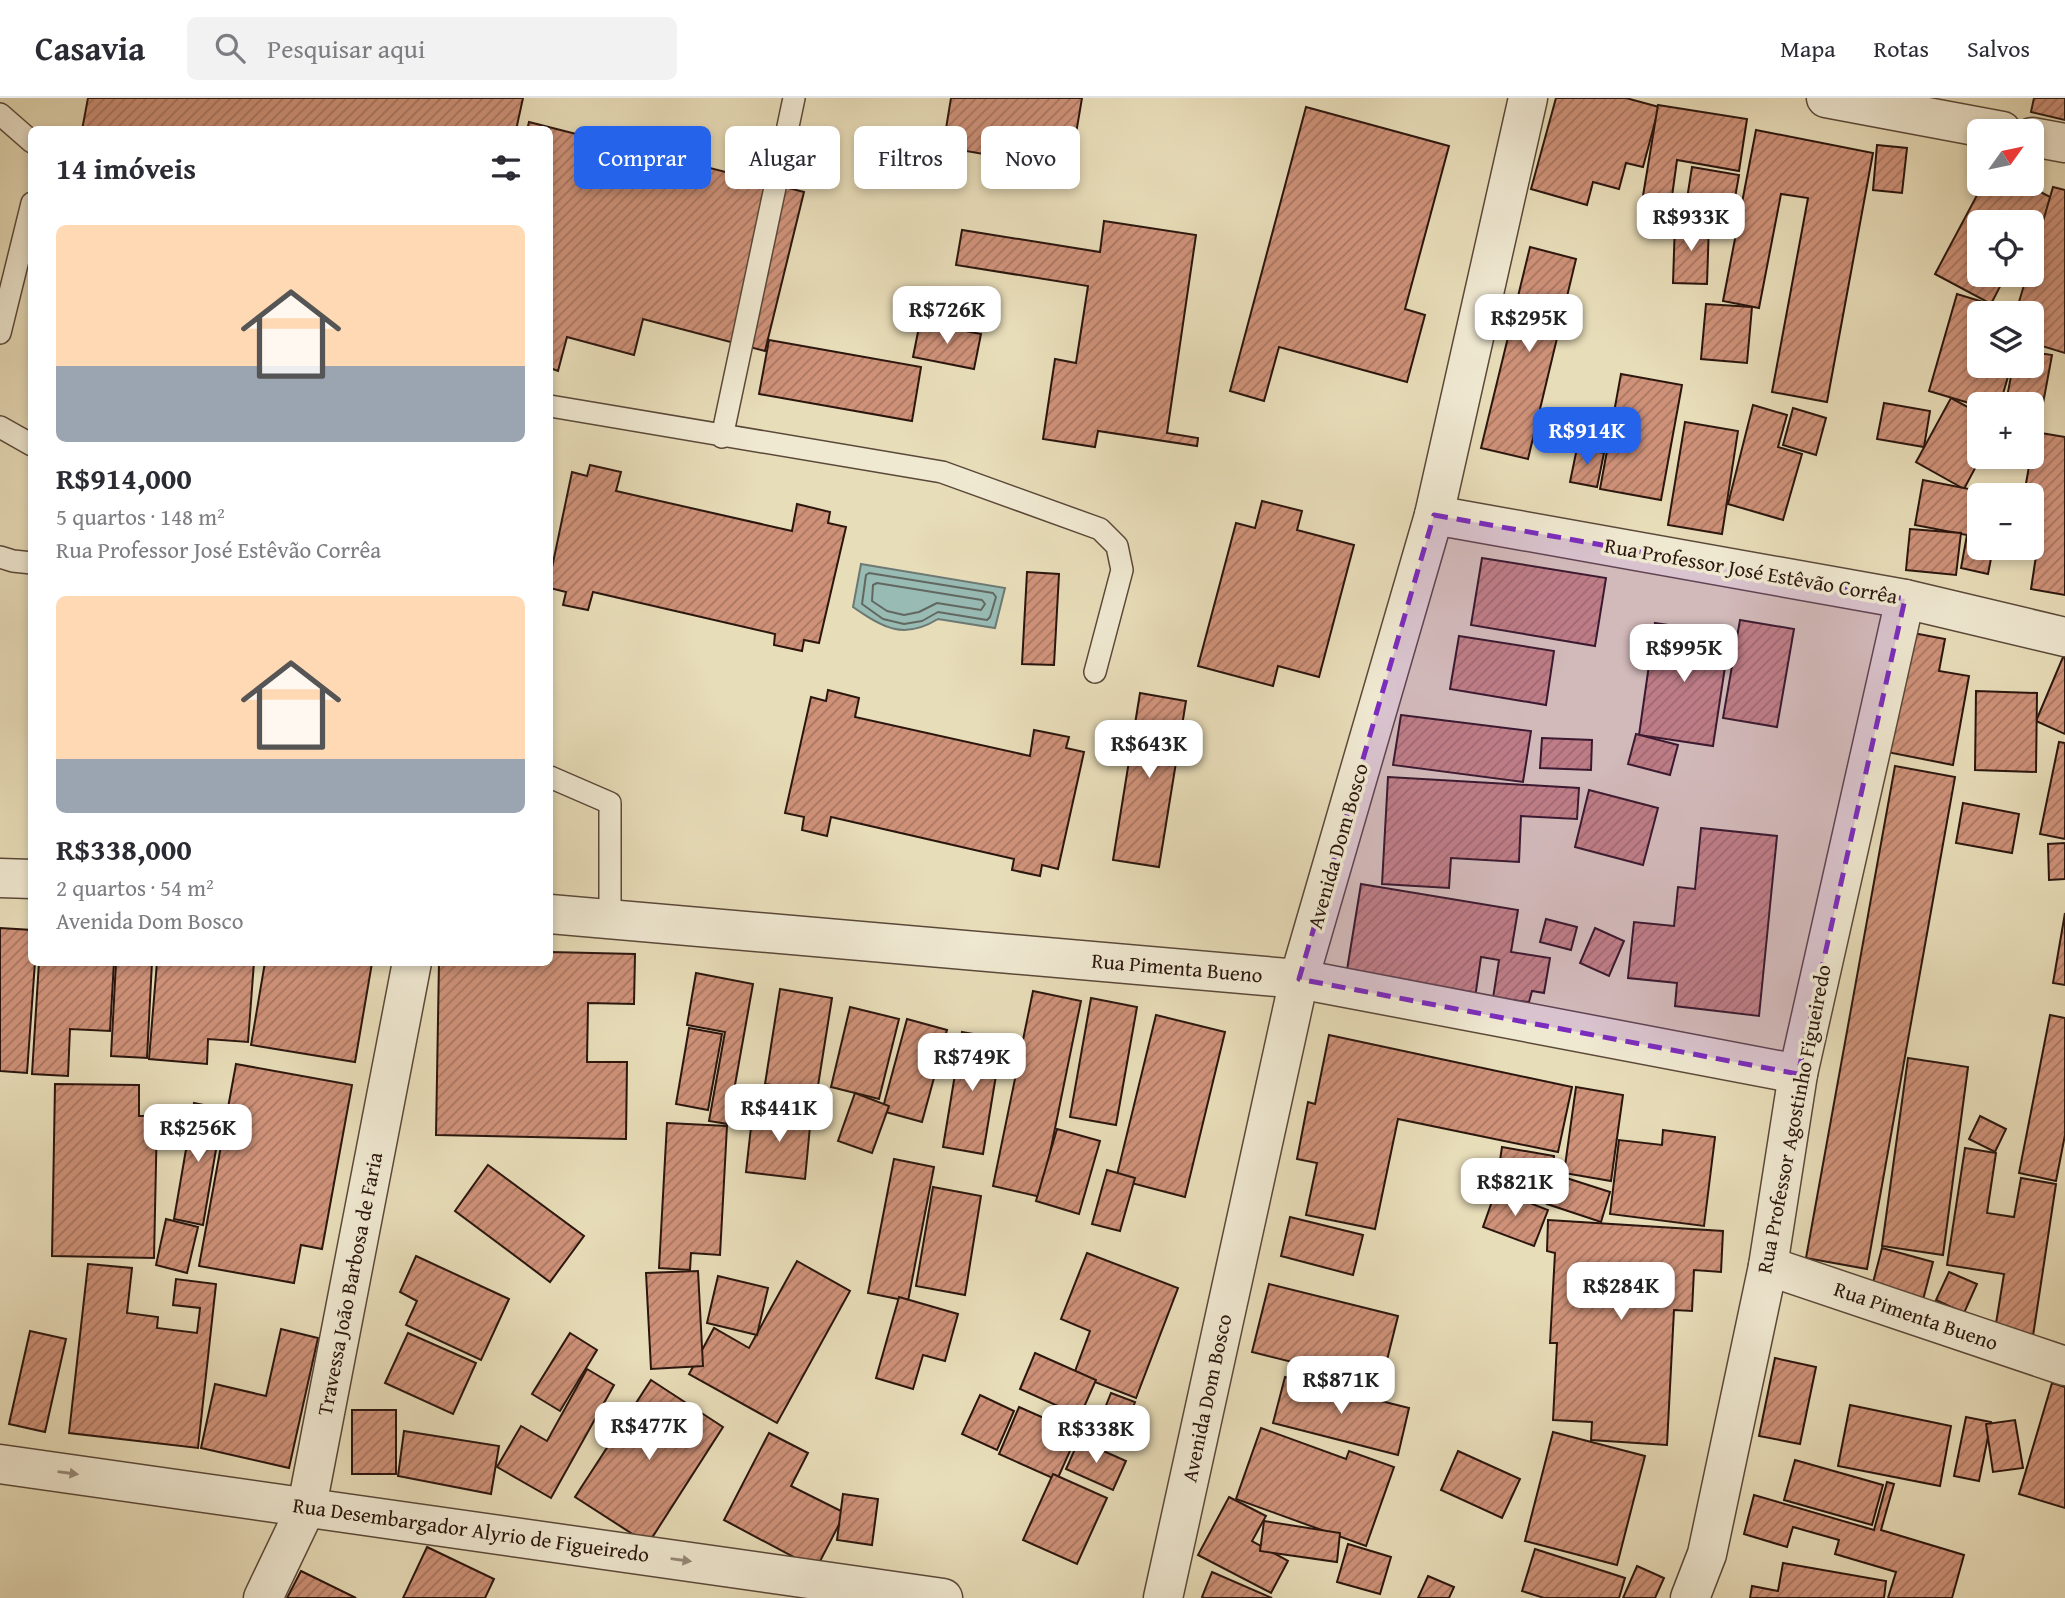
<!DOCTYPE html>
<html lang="pt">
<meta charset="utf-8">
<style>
:root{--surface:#fff;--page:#f2f2f3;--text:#2b2b33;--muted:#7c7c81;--line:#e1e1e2;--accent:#2563eb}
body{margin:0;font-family:"Gentium Book Plus",serif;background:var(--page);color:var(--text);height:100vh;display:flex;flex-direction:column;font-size:26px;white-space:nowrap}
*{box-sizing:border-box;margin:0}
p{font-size:23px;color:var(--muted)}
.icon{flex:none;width:38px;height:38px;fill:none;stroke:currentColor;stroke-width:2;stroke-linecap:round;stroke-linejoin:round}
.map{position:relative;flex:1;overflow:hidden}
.details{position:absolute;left:28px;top:28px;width:525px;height:840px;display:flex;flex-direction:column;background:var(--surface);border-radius:10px;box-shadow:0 4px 10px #0003}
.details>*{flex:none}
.banner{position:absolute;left:574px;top:28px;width:665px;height:63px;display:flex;gap:14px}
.needle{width:46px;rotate:57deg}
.buttons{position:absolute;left:1967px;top:21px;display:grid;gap:14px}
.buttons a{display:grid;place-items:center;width:77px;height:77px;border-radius:10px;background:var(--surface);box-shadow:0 4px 10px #0003;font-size:35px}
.price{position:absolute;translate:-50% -60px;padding:0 16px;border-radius:14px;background:#fff;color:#222;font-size:23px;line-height:46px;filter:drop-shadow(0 2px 4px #0008)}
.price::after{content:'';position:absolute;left:50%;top:42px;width:21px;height:16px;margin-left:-10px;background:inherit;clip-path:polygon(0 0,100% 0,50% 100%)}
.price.on{background:var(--accent);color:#fff}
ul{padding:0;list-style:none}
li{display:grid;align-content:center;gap:14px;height:371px;padding:0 28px}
li span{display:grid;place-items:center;height:217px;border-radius:10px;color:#555}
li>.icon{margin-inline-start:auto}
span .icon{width:126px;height:126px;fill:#fffc;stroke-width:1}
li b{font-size:30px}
h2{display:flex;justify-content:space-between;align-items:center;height:84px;padding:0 28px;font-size:30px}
.chip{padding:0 24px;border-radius:10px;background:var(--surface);box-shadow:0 4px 10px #0003;font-size:24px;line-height:63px}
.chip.on{background:var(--accent);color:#fff}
header{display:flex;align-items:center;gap:42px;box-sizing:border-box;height:98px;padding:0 35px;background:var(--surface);border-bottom:2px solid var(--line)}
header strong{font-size:33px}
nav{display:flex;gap:38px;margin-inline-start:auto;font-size:24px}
.search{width:490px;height:63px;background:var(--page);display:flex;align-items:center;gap:18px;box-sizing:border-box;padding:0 24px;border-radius:10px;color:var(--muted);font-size:26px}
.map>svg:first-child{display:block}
.water{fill:#98bbb4;stroke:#6c7972;stroke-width:2}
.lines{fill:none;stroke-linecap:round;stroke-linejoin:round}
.shore{stroke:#626861;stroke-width:2}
.building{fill:url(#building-hatch);stroke:#2b160e;stroke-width:2}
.service-casing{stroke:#5a4839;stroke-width:24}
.minor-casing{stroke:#5a4839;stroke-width:41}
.tertiary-casing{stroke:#5a4839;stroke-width:41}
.service{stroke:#f0e9d2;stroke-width:21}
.minor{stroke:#f0e9d2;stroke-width:38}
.tertiary{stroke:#f0e9d2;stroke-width:38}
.oneway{fill:#978a7a}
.marked{fill:#7b2cbf;fill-opacity:0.2;stroke:#7b2cbf;stroke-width:5;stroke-dasharray:14 9;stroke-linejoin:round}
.labels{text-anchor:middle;stroke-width:7;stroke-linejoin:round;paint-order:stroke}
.street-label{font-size:21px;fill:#2b160e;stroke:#f0e9d2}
</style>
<header>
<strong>Casavia</strong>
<div class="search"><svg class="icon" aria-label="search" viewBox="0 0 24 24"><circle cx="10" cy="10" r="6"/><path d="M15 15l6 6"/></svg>Pesquisar aqui</div>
<nav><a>Mapa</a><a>Rotas</a><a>Salvos</a></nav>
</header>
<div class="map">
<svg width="2065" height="1500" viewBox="0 0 2065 1500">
<defs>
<pattern id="building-hatch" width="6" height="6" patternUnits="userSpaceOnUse" patternTransform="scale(1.75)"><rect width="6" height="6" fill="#cf9279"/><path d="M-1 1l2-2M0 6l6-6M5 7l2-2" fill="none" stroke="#a87662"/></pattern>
</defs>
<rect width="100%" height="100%" fill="#e8ddb9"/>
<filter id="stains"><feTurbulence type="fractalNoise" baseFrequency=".00286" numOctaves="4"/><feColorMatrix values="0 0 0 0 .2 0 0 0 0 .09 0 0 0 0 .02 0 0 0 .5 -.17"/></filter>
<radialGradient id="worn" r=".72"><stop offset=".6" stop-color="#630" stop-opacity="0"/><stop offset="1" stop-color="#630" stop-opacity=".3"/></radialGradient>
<path class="water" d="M861 466 1005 490 995 530 938 521C904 542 883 530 853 509Z"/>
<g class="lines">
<g class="shore">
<polygon points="869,475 993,495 996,499 990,519 987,522 938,514 922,523 904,526 883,521 862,506 866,477"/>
<polygon points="877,485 982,502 985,506 981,512 937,505 919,514 904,517 887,513 872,503 873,487"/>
</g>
</g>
<g class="building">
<polygon points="88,0 523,0 516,32 82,32"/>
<polygon points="951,0 1082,0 1070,71 943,49"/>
<polygon points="1556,0 1626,0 1659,9 1643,69 1626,65 1619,91 1593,84 1587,107 1531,91"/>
<polygon points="2034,0 2065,0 2065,22 2031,14"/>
<polygon points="1658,7 1747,21 1739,73 1677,62 1669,120 1640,116"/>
<polygon points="1306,9 1449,48 1405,211 1425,217 1407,284 1279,249 1264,303 1230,293"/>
<polygon points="529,24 804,94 765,253 643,221 634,257 567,239 558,273 550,270 550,32 527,32"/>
<polygon points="1756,32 1873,55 1827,304 1772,294 1808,100 1781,96 1759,210 1723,203"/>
<polygon points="1877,47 1907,50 1902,95 1873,92"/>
<polygon points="1692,69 1739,77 1730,128 1684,120"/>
<polygon points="1983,86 2025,86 2056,102 2032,148 2032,124 1979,124 1979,177 2006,177 1991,206 1935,176"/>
<polygon points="2053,89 2065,92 2065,255 2032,245 2032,215 1979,215 1979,268 1997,268 2010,272 2000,306 1979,308 1929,293 1957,196 2016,214 2027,177 2032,177 2032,161"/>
<polygon points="1104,123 1196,137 1167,335 1198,340 1197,348 1098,333 1095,349 1043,341 1055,261 1076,265 1088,188 956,167 962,132 1100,154"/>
<polygon points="1675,124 1709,125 1707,186 1673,185"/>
<polygon points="1530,149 1576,161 1528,361 1481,350"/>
<polygon points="1706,206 1752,209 1747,265 1701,261"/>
<polygon points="920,224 981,236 974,271 913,259"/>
<polygon points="769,242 921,269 912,323 759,296"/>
<polygon points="2032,254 2052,257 2042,311 2032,309 2032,306 2006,304 2013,268 2032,268"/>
<polygon points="1621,276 1682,287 1661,402 1600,391"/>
<polygon points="1951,300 1979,315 1979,359 1981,359 1964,391 1916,364"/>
<polygon points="1884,305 1930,313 1924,349 1877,341"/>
<polygon points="1753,307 1787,317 1778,349 1802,356 1783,422 1728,406"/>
<polygon points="1793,310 1826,320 1816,357 1783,347"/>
<polygon points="1685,324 1738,333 1722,436 1668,427"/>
<polygon points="2035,334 2065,339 2065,497 2031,491 2036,458 2015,454 2016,450 2032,450 2032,397 2024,397"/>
<polygon points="1577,350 1604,355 1597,389 1570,384"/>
<polygon points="590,367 621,374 616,393 792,433 797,406 830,414 828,425 846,429 819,545 804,542 802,553 774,547 775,536 593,494 588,512 563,507 566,494 550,490 550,479 572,374 587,378"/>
<polygon points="1923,382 1974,392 1969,421 1979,422 1979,450 1993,450 1988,476 1961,470 1967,437 1915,427"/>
<polygon points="1262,403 1302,413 1297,432 1354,447 1319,579 1278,568 1273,588 1198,568 1236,425 1255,430"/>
<polygon points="1910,431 1961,435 1956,477 1906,472"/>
<polygon points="1482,460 1606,480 1595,548 1471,527"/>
<polygon points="1027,474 1059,476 1054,567 1022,566"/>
<polygon points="1740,522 1794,531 1777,629 1723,620"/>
<polygon points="1655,525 1730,536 1713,648 1639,637"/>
<polygon points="1908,534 1945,541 1939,573 1969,578 1953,667 1887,654"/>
<polygon points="1459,538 1554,553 1546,607 1450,591"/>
<polygon points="2063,559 2065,560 2065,636 2036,623"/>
<polygon points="828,592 859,600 855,619 1030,658 1034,632 1069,639 1066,650 1084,654 1058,771 1042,767 1040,778 1012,772 1014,761 831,719 827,738 802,732 804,719 785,715 811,599 826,603"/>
<polygon points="1976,593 2037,595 2036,674 1975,672"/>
<polygon points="1140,595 1186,603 1159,769 1113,762"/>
<polygon points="1401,617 1531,633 1523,684 1393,667"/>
<polygon points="1636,636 1678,647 1670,677 1628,666"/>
<polygon points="1542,640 1592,642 1591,672 1540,670"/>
<polygon points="2059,644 2065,645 2065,741 2040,736"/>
<polygon points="1895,668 1955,679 1867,1171 1806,1160"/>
<polygon points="1388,679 1579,690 1577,721 1521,718 1519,764 1451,760 1449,790 1382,786"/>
<polygon points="1589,692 1658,710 1643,767 1575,749"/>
<polygon points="1963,705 2019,716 2012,755 1956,745"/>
<polygon points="1701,730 1777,738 1759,918 1675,908 1677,885 1628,880 1634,824 1674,828 1678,789 1695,791"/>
<polygon points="2065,745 2065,781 2049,782 2048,746"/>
<polygon points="1361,786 1518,812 1511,854 1550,860 1544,895 1532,893 1529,904 1493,900 1499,862 1481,859 1475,900 1346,878"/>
<polygon points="2065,815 2065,887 2053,885"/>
<polygon points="1546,821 1577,829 1571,852 1540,844"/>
<polygon points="0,830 32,832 32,864 35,864 27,975 0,973"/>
<polygon points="1595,830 1624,843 1609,878 1580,865"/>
<polygon points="550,854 635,856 634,906 588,905 587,964 627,964 626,1041 436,1037 439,864 550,864"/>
<polygon points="39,864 114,864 110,933 70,931 68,978 32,976"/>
<polygon points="116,864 152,864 147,960 111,958"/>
<polygon points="157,864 254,864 248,944 208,941 207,966 149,961"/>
<polygon points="265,864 372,865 355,964 251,947"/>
<polygon points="696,875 753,886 728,1026 709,1023 725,934 687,927"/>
<polygon points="780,891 832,900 817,994 765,986"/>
<polygon points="1033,893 1081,903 1041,1099 993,1088"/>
<polygon points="1091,900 1137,909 1116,1027 1070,1019"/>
<polygon points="850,909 899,921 879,1001 831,989"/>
<polygon points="1156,917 1225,934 1185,1099 1116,1081"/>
<polygon points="2050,917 2065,920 2065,1037 2056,1083 2019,1075"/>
<polygon points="907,921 947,932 922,1024 882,1013"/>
<polygon points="689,930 722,936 708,1012 676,1006"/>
<polygon points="962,934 1002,941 983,1056 943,1049"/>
<polygon points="1329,937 1572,989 1558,1054 1398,1021 1375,1131 1306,1117 1317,1065 1297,1061 1308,1004 1315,1006"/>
<polygon points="1908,960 1968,969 1943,1157 1882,1148"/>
<polygon points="236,966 352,987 322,1151 301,1147 294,1185 199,1168"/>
<polygon points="55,986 139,987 139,1018 157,1018 154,1160 52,1158"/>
<polygon points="1576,989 1623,997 1611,1083 1564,1075"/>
<polygon points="855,995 889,1008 872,1055 838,1043"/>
<polygon points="194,1005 223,1011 203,1127 174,1121"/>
<polygon points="753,1011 811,1018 805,1081 746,1074"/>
<polygon points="1980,1018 2006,1031 1995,1054 1969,1041"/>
<polygon points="667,1025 727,1028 720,1157 691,1155 690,1172 659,1170"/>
<polygon points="1057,1031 1100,1043 1079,1116 1036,1103"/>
<polygon points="1663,1032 1715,1039 1704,1128 1610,1116 1619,1042 1662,1047"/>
<polygon points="1502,1049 1554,1058 1551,1084 1498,1076"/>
<polygon points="1965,1050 1996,1055 1987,1115 2014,1119 2021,1080 2056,1086 2033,1238 1995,1232 2004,1176 1947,1167"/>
<polygon points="894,1061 934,1069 908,1203 868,1195"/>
<polygon points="488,1067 584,1138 550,1184 455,1113"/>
<polygon points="1107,1072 1135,1080 1120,1133 1092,1126"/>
<polygon points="1557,1077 1610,1094 1601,1124 1547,1106"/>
<polygon points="933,1089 981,1098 965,1197 916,1188"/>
<polygon points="1496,1092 1548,1112 1534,1148 1483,1129"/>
<polygon points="1290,1119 1363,1137 1353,1177 1281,1158"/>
<polygon points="166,1121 198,1129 187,1175 156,1167"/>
<polygon points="1548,1122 1723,1133 1721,1174 1694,1172 1692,1213 1674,1212 1667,1347 1591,1342 1592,1324 1553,1322 1557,1245 1550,1245 1555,1155 1547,1153"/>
<polygon points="1882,1150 1933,1164 1920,1213 1869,1200"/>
<polygon points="1087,1155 1178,1190 1136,1300 1074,1276 1090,1233 1061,1221"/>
<polygon points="416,1158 509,1201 481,1262 406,1227 417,1203 400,1194"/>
<polygon points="797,1163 850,1193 777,1325 689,1276 714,1230 749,1250"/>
<polygon points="88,1166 132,1170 127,1215 158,1219 157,1230 197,1235 200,1210 173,1207 176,1181 216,1186 198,1350 69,1335"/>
<polygon points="698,1173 703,1268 651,1271 646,1175"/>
<polygon points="1949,1174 1977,1186 1964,1215 1936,1202"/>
<polygon points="718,1178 768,1190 757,1237 707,1225"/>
<polygon points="1269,1186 1398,1218 1381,1286 1252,1254"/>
<polygon points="899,1199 958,1216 945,1263 923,1257 913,1291 876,1280"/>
<polygon points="281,1231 318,1240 289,1370 201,1350 215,1286 266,1298"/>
<polygon points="30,1233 66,1241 45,1334 9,1326"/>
<polygon points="408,1235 476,1265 453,1316 385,1285"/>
<polygon points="570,1235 597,1252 560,1313 532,1296"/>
<polygon points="1035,1255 1096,1282 1080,1318 1020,1291"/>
<polygon points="1775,1260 1816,1269 1800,1346 1759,1338"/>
<polygon points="587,1271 614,1287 551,1400 497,1369 521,1328 547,1343"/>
<polygon points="1285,1279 1409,1310 1398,1357 1273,1325"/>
<polygon points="651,1282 723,1329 648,1446 575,1399"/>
<polygon points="2052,1285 2065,1289 2065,1410 2019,1396"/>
<polygon points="1111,1295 1135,1304 1120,1345 1095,1335"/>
<polygon points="980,1297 1014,1313 997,1352 962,1336"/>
<polygon points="1850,1307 1951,1328 1940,1388 1838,1368"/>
<polygon points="1019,1309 1078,1335 1057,1382 999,1356"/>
<rect x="352" y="1312" width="44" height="64"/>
<polygon points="1966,1319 1991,1324 1979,1383 1954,1378"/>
<polygon points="2015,1322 2023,1370 1993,1374 1986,1326"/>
<polygon points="1261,1330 1346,1361 1349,1353 1394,1369 1366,1448 1236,1401"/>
<polygon points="404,1333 499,1348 491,1396 398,1378"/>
<polygon points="1553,1334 1645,1358 1617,1467 1525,1443"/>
<polygon points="769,1335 808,1355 791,1388 845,1415 816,1471 724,1422"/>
<polygon points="1079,1342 1126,1363 1113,1392 1066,1371"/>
<polygon points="1458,1353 1520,1381 1502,1420 1441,1392"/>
<polygon points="1795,1362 1883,1387 1872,1427 1784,1402"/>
<polygon points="1053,1376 1107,1400 1077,1466 1023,1442"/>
<polygon points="1887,1384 1894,1386 1881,1432 1964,1457 1952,1500 1888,1500 1896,1474 1835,1456 1839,1442 1793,1429 1787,1449 1744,1436 1754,1397 1874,1432"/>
<polygon points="843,1396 878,1401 872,1447 837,1442"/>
<polygon points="1229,1399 1266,1418 1252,1443 1288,1463 1271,1495 1198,1457"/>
<polygon points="1264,1423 1340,1435 1337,1464 1260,1453"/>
<polygon points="1348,1446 1391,1459 1380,1496 1337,1484"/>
<polygon points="427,1449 494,1481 485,1500 403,1500"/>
<polygon points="1535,1451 1625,1480 1619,1500 1544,1500 1522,1493"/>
<polygon points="1783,1465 1886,1483 1884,1500 1750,1500 1752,1488 1778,1493"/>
<polygon points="1637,1468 1664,1480 1655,1500 1623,1500"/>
<polygon points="301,1473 356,1500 287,1500"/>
<polygon points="1212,1474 1272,1500 1204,1500 1202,1499"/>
<polygon points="1428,1478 1454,1489 1449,1500 1418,1500"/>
</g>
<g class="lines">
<defs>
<g id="service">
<polyline points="0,16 32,44"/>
<polyline points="0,235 32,105"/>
<polyline points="550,308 942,374 1100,431 1117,448 1122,472 1095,574"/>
<polyline points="0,329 32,347"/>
<polyline points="722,339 794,0"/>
<polyline points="0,459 13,463 32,465"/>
<polyline points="550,679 610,705 610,820"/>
</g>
<g id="minor">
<polyline points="1826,0 2002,33"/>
<polyline points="2032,39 2065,45"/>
<polyline points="1434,417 1905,501 2065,539"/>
<polyline points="0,780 32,781"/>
<polyline points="550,816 1299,881 1798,976"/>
<polyline points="1768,1168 2065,1268"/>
<polyline points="0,1366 943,1500"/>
<polyline points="263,1500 307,1408 412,864"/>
<polyline points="1690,1500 1707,1456 1768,1168 1798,976 1905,501"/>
</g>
<polyline id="tertiary" points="1163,1500 1299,881 1434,417 1528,0"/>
</defs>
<use href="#service" class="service-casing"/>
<use href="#minor" class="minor-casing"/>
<use href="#tertiary" class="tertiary-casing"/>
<use href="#service" class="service"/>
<use href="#minor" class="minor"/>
<use href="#tertiary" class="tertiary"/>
</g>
<defs><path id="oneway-solid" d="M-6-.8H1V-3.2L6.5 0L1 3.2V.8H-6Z" transform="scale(1.75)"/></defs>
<g class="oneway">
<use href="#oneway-solid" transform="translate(68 1375) rotate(8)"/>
<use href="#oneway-solid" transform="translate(681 1462) rotate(8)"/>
</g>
<path class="marked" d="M1434 417 1905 501 1798 976 1299 881Z"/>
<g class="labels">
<g class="street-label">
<text transform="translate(1751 473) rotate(10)" y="7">Rua Professor José Estêvão Corrêa</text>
<text transform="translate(1338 748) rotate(-74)" y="7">Avenida Dom Bosco</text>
<text transform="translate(1177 870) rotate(5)" y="7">Rua Pimenta Bueno</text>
<text transform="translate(1794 1021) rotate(-79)" y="7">Rua Professor Agostinho Figueiredo</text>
<text transform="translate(350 1186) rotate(-79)" y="7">Travessa João Barbosa de Faria</text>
<text transform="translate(1916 1218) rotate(19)" y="7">Rua Pimenta Bueno</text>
<text transform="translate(1207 1300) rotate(-78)" y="7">Avenida Dom Bosco</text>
<text transform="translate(471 1432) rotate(8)" y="7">Rua Desembargador Alyrio de Figueiredo</text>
</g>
</g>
<rect width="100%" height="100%" filter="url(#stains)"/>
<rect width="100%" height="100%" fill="url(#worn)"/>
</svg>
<div class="buttons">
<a><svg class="needle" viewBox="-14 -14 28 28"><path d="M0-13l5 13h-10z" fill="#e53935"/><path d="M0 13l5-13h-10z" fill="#7c7c81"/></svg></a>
<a><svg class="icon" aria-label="locate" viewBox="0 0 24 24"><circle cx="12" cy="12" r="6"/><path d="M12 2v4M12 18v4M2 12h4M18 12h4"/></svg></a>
<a><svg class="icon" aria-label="layers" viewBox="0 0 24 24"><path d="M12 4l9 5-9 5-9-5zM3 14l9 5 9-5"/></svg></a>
<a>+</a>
<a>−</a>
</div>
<b class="price" style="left:1691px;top:155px">R$933K</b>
<b class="price" style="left:947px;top:248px">R$726K</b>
<b class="price" style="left:1529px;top:256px">R$295K</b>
<b class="price on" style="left:1587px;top:369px">R$914K</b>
<b class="price" style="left:1684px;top:586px">R$995K</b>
<b class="price" style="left:1149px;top:682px">R$643K</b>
<b class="price" style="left:972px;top:995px">R$749K</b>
<b class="price" style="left:779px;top:1046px">R$441K</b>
<b class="price" style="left:198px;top:1066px">R$256K</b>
<b class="price" style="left:1515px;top:1120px">R$821K</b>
<b class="price" style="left:1621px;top:1224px">R$284K</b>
<b class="price" style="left:1341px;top:1318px">R$871K</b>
<b class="price" style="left:649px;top:1364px">R$477K</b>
<b class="price" style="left:1096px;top:1367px">R$338K</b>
<div class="banner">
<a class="chip on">Comprar</a>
<a class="chip">Alugar</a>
<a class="chip">Filtros</a>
<a class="chip">Novo</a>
</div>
<section class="details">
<h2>14 imóveis<svg class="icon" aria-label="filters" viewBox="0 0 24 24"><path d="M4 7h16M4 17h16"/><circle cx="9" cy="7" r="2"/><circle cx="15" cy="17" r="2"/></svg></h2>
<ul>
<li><span style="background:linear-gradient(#ffd9b3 65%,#9aa5b1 0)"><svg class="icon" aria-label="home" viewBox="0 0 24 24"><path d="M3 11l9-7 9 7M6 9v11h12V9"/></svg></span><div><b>R$914,000</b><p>5 quartos · 148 m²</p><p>Rua Professor José Estêvão Corrêa</p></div></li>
<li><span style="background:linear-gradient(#ffd9b3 75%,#9aa5b1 0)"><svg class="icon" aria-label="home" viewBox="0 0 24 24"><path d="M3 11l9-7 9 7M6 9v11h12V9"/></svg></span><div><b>R$338,000</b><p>2 quartos · 54 m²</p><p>Avenida Dom Bosco</p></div></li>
</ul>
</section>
</div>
